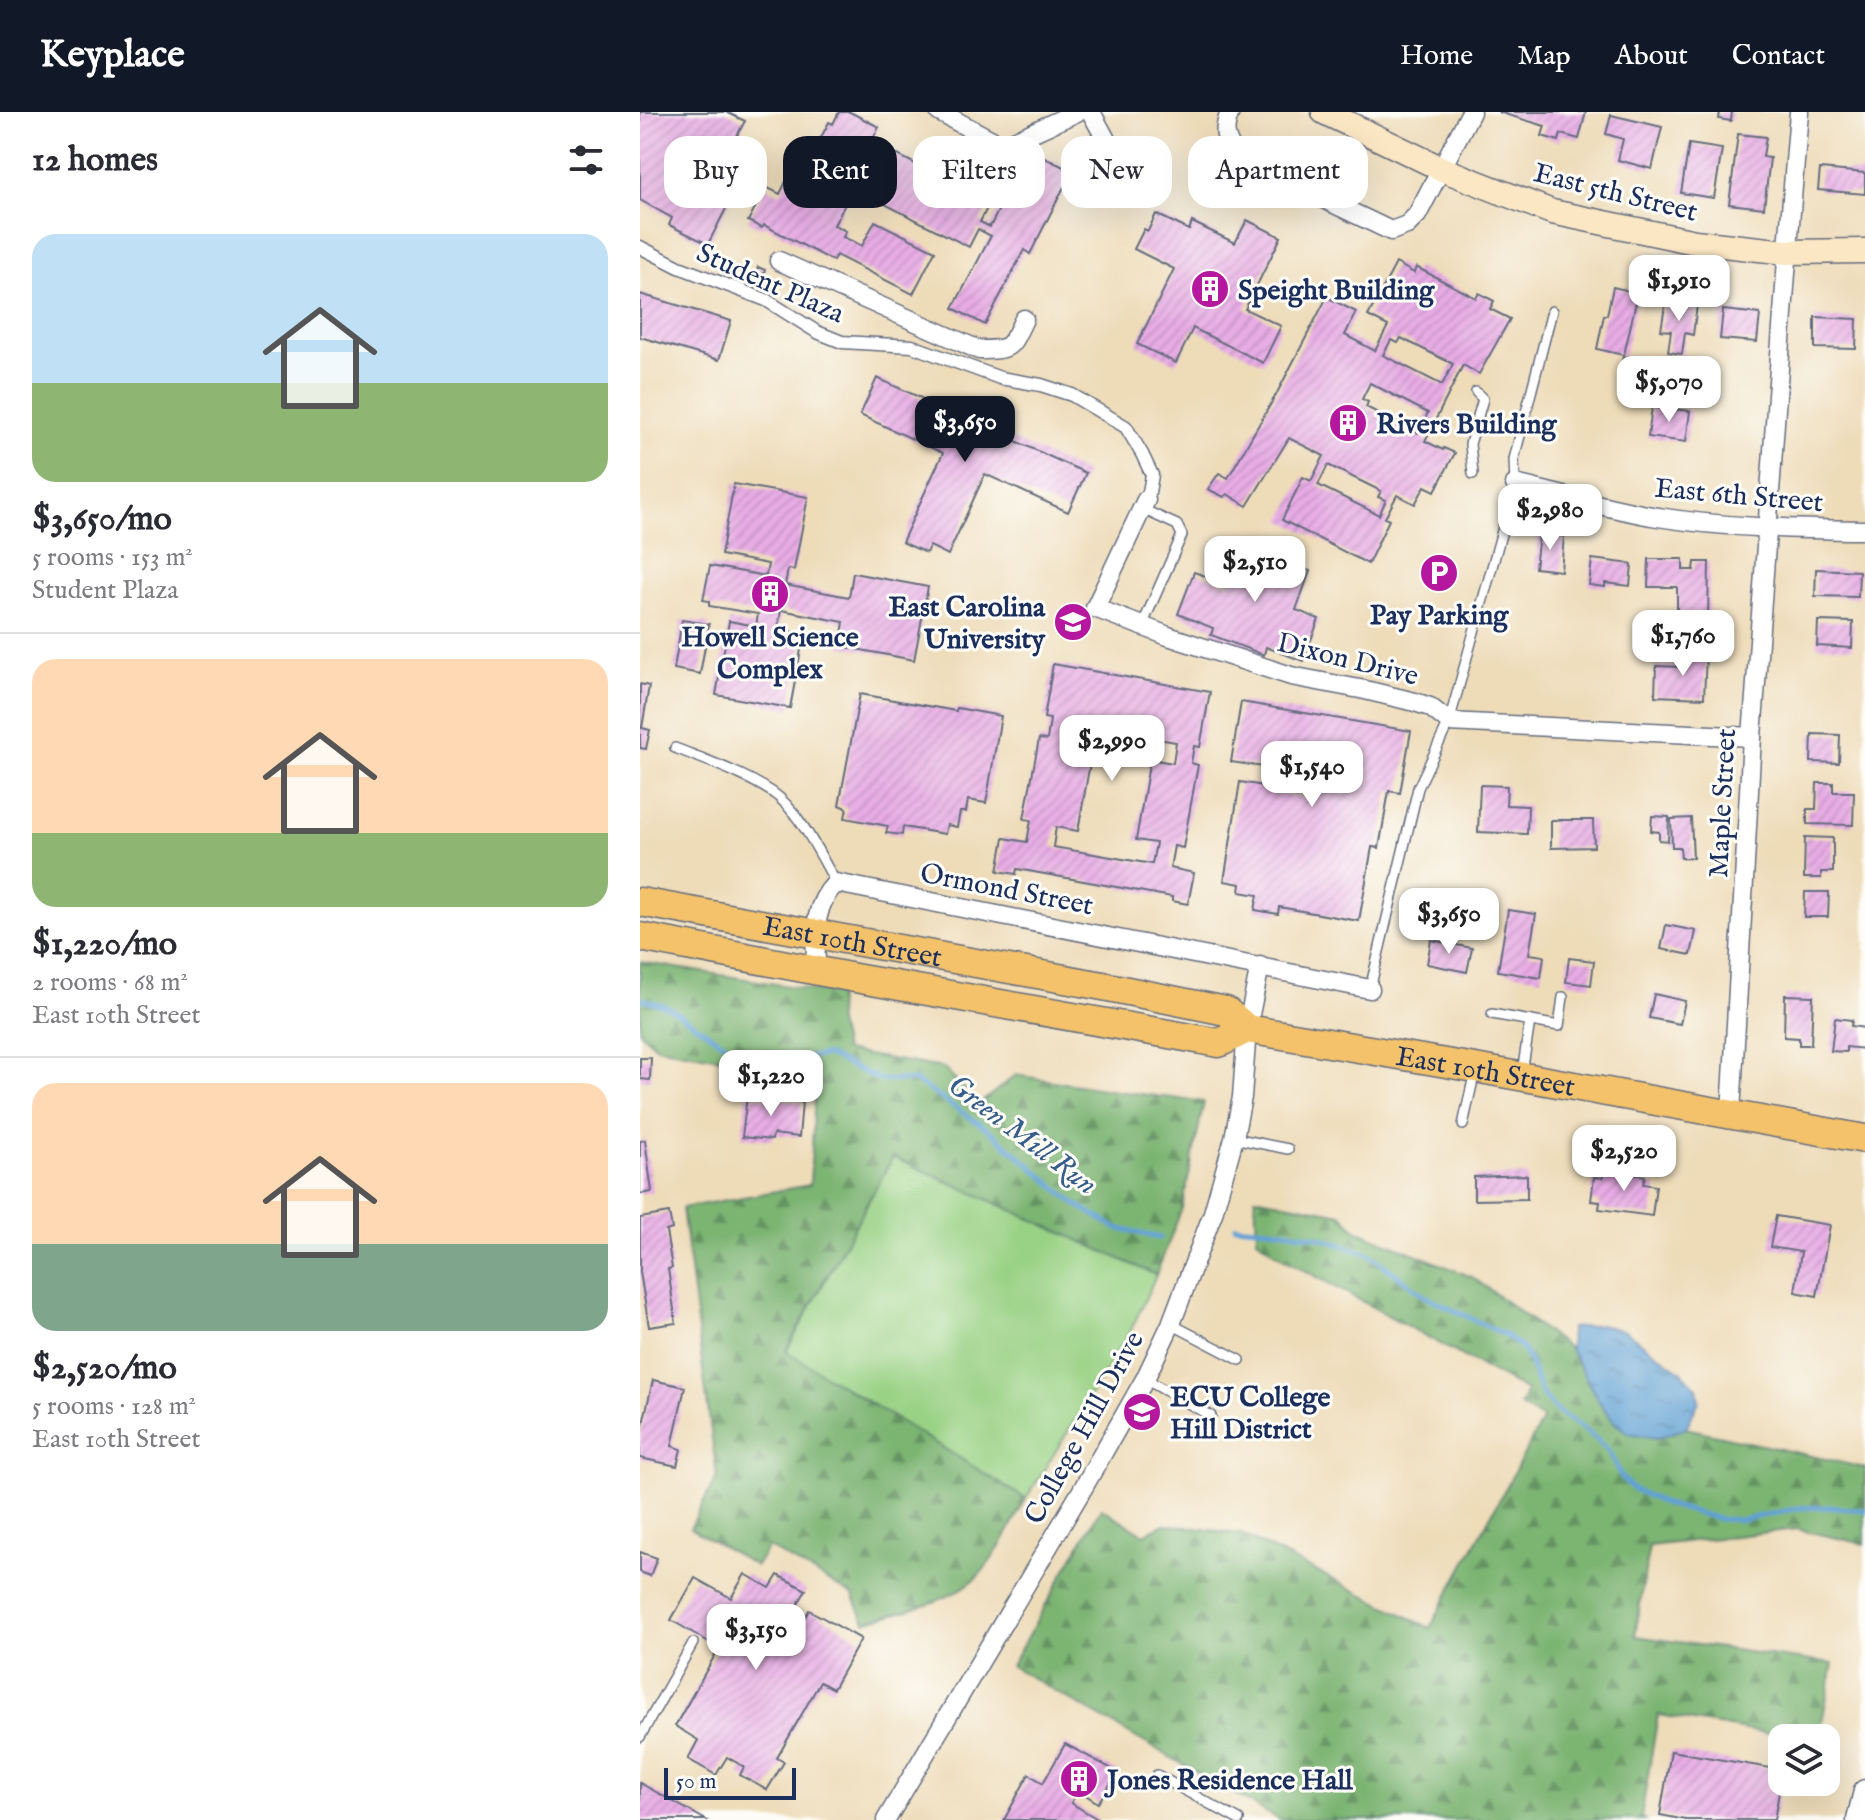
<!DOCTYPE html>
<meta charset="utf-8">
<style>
:root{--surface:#fff;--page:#f2f2f3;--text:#2b2b33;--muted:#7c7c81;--line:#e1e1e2;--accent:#111827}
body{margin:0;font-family:"IM FELL English",serif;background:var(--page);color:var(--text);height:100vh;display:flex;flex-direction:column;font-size:30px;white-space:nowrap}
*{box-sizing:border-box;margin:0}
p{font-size:26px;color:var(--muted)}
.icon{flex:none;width:44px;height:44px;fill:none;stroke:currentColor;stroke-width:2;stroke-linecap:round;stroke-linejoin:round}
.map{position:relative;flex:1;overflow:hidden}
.sheet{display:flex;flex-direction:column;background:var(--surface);width:640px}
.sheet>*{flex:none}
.banner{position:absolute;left:24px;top:24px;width:760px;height:72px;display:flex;gap:16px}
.buttons{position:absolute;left:1128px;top:1612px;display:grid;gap:16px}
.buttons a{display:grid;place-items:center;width:72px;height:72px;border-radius:16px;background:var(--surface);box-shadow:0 8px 32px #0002;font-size:40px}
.scale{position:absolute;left:24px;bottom:20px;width:132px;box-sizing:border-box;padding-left:8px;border:4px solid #1b2f5e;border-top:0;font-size:22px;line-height:28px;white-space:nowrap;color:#1b2f5e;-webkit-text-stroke:6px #fdfcf7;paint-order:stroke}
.price{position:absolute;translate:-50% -68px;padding:0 18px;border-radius:16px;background:#fff;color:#222;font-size:26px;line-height:52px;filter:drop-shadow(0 2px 4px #0008)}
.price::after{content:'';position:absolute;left:50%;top:48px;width:24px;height:18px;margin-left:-12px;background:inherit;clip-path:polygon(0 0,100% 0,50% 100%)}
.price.active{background:var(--accent);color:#fff}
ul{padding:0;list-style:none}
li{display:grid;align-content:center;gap:16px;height:424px;padding:0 32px}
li+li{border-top:2px solid var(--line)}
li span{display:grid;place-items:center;height:248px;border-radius:24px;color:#555}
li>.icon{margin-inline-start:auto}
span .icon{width:144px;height:144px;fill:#fffc;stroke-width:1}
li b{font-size:34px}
h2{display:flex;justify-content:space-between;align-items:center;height:96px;padding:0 32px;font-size:34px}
.tag{padding:0 28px;border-radius:24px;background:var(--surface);box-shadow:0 8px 32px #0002;font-size:28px;line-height:72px}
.tag.active{background:var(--accent);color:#fff}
header{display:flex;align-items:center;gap:48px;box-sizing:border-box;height:112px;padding:0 40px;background:var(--accent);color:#fff}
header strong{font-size:38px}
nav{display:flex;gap:44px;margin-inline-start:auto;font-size:28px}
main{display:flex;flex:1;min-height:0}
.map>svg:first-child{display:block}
.green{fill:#9ad285;stroke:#5a8072;stroke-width:2}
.forest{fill:url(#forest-firs);stroke:#4b7268;stroke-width:2}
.water{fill:url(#water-ripples);stroke:#3e6899;stroke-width:2}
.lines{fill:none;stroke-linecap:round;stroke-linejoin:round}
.stream{stroke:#61a1d4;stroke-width:5}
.building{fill:url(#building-hatch);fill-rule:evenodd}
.service-casing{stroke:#656c7e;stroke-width:12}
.pedestrian-casing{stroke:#656c7e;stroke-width:15}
.minor-casing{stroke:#656c7e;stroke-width:21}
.tertiary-casing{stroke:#656c7e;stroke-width:25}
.secondary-casing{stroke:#656c7e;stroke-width:27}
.primary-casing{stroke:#656c7e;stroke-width:31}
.service{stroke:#fff;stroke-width:9}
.pedestrian{stroke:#fff;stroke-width:12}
.minor{stroke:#fff;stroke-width:18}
.tertiary{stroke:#fff;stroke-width:22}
.secondary{stroke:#fbe7c3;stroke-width:24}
.primary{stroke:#f4c26a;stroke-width:28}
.labels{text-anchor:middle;stroke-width:6;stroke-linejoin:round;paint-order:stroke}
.street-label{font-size:28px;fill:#1b2f5e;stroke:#fdfcf7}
.poi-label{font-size:28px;font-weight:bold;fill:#1b2f5e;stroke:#fdfcf7;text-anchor:start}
.water-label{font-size:30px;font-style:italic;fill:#375d8d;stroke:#fdfcf7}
</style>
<header>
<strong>Keyplace</strong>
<nav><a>Home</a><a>Map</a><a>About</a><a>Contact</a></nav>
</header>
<main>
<section class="sheet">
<h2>12 homes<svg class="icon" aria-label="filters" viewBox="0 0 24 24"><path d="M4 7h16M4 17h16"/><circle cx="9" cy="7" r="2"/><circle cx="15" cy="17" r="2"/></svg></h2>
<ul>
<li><span style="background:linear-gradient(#bfe0f5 60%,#8fb573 0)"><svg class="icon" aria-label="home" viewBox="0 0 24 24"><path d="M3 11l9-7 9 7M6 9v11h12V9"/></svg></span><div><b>$3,650/mo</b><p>5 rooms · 153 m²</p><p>Student Plaza</p></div></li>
<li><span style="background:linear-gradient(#ffd9b3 70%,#8fb573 0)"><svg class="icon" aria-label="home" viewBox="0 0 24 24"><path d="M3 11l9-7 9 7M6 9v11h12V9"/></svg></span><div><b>$1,220/mo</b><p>2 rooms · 68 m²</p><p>East 10th Street</p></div></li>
<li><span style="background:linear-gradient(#ffd9b3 65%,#7fa58c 0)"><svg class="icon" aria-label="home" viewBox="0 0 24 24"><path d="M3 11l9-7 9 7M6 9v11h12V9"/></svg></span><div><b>$2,520/mo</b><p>5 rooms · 128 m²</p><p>East 10th Street</p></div></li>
</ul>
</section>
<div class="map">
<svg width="1225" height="1708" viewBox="0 0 1225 1708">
<defs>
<pattern id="forest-firs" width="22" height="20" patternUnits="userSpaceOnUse" patternTransform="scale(2)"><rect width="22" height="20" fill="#7bb472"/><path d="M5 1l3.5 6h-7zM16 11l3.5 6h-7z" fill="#649361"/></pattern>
<pattern id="water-ripples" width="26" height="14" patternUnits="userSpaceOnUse" patternTransform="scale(2)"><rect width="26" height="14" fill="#61a1d4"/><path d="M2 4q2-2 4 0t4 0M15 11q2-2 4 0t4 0" fill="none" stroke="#4f84af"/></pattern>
<pattern id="building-hatch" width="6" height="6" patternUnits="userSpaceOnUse" patternTransform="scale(2)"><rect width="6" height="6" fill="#e7ace4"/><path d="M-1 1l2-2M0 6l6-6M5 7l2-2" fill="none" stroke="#c694c6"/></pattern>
</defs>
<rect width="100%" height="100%" fill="#fdfcf7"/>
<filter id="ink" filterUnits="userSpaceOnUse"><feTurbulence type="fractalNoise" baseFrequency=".0125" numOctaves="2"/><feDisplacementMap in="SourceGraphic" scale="16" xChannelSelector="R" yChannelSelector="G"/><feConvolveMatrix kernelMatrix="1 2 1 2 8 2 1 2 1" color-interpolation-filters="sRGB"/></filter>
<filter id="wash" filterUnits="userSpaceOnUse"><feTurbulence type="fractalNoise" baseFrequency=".006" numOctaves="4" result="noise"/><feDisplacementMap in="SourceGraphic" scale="32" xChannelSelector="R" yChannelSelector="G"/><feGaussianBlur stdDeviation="1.8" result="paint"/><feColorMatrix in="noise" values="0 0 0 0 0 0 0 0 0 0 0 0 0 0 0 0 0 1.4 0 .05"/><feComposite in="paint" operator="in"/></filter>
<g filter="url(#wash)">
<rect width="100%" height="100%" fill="#eedcb9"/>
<polygon class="green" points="253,1044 516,1163 491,1218 386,1387 146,1240"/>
<g class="forest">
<path d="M0 850 198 882 197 906 204 939 303 956 339 992 376 963 469 978 564 990 542 1096 516 1163 253 1045 146 1239 386 1387C372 1411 359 1441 340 1462 313 1491 261 1499 225 1510L213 1483 128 1435 116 1454 50 1416 77 1365 42 1096 170 1073 175 978 127 974 102 950 17 935 0 920Z"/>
<polygon points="615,1085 701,1102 718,1119 832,1165 930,1237 958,1288 974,1310 1017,1326 1046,1316 1225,1356 1225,1432 1156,1417 1009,1434 995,1524 1193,1552 1179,1626 1154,1626 1018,1603 1001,1705 1005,1708 640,1708 371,1554 461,1396 504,1422 524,1412 601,1422 790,1516 903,1307 880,1294 887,1279 644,1147 617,1127"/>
</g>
<polygon class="water" points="961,1213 985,1219 1041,1259 1057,1276 1059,1289 1046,1316 1017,1326 988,1321 974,1310 958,1288 930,1237 931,1216"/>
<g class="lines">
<g class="stream">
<polyline points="0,886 28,895 86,933 128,950 187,943 240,968 275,969 350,1019 434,1091 476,1116 520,1126"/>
<polyline points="595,1114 639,1118 678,1125 729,1142 785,1184 865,1223 882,1236 889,1248 901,1280 907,1289 917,1299 949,1321 965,1335 972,1345 982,1366 993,1377 1025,1392 1079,1407 1102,1408 1159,1396 1184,1395 1225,1398"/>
</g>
</g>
<g id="blocks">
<g class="building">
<polygon points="0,0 86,0 105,9 93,31 114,42 68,132 29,113 32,106 0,88"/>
<polygon points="199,0 210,0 239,15 230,32 236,35 230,46 245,54 252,40 350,90 340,110 350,115 389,38 432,59 390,142 384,138 345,213 313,196 351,124 338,117 329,135 233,86 242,68 223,58 194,113 206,119 203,125 222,134 235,109 295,139 273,182 196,143 193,149 124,113 122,116 108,109 126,75 140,82 153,55 163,60 189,10 193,12"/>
<polygon points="858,0 946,0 939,27 921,22 919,29 902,24 905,14"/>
<polygon points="1080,0 1092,0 1091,9 1079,7"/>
<polygon points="971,3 1022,15 1012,57 978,48 983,27 966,22"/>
<polygon points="1098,22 1126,25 1123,45 1130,46 1124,96 1089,92"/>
<polygon points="1049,32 1082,37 1074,86 1041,81"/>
<polygon points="1180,57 1225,61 1225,82 1178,78"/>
<polygon points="516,102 549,118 552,110 595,131 607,108 641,125 605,197 641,214 623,251 553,216 536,251 497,232 534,157 494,137 504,117 508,119"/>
<path d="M756 151 774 161 776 155 836 186 839 181 854 189 850 197 870 207 839 262 823 253 785 329 803 338 804 336 815 341 795 379 785 374 775 392 757 383 745 406 749 408 728 452 642 408 663 365 671 369 684 344 649 326 607 394 587 382 584 385 568 377 579 361 588 366 637 281 687 185 716 200 705 223 735 239 748 214 728 204ZM761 226 813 252 802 273 743 243 751 228 758 231ZM730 271 788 301 778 321 726 295 728 290 722 287ZM688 353 741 379 738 385 746 388 739 403 678 373Z"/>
<polygon points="118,155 125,158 122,167 115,165"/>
<polygon points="973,175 998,181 984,243 957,237 964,203 967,203"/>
<polygon points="0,182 91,209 79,248 0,225"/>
<polygon points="1026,188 1057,193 1053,223 1045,221 1042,242 1028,240 1031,219 1021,218"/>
<polygon points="1083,198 1120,202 1117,230 1080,227"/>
<polygon points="1175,205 1217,207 1216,237 1175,236"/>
<polygon points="983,244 1000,247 996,265 980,262"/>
<polygon points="237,266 446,361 428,400 345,362 308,443 290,434 286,441 262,430 303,341 220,303"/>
<polygon points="1012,295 1050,299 1046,330 1008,325"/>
<polygon points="94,372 168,385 154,458 148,457 145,473 209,485 213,461 288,475 274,548 200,534 204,510 141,498 138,517 164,522 150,596 76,583 89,509 116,514 118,502 69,494 69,489 63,488 70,454 126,464 128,452 81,443"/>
<polygon points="899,422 924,424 921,459 895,456"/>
<polygon points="605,428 658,448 656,454 670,459 656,498 679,507 663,549 626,535 624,543 571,523 573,516 538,502 554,460 588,472"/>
<polygon points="952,447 992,452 990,474 965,471 965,475 949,473"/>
<polygon points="1009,447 1043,447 1043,458 1054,458 1055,450 1069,450 1068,509 1037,509 1037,475 1008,475"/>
<polygon points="1176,457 1219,459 1218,485 1175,484"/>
<polygon points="42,508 69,512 60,562 34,557"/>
<polygon points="1178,509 1213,510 1212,536 1177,534"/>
<polygon points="1042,541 1066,542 1064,586 1015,584 1016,554 1041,555"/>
<path d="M413 552 570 580 560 635 554 634 551 651 558 653 543 736 534 734 530 756 554 761 548 792 532 789V785L377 757 376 762 358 759 364 726 387 730 391 708 384 707 399 627 407 628 410 607 404 606ZM434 613 536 630 533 651 510 647 496 728 516 731 512 752 413 735 416 715 438 719 453 634 431 630Z"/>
<polygon points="0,572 9,574 2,616 10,618 6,637 0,636"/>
<polygon points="220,582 316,599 317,596 361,604 346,691 328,688 326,700 320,700 317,715 307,713 305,722 263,715 262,723 246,721 248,714 205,706 207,696 199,693"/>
<polygon points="601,590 771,619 760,681 749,679 739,736 732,735 719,809 639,795 638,802 615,798 618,783 600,780 601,772 584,769 600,670 624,674 624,679 665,686 667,671 655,669 656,660 591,650"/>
<polygon points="1172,622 1200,623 1199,651 1171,650"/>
<polygon points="1177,671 1193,671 1193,680 1214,680 1213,713 1167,712 1167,697 1176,697"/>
<polygon points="840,673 867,674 866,693 888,694 887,722 838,720"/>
<polygon points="1012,704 1029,705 1028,729 1019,728 1019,720 1011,719"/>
<polygon points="1051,706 1053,746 1041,746 1040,735 1032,735 1031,707"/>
<polygon points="911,708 953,708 954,735 911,736"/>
<polygon points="1165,725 1193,726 1193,760 1181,760 1181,766 1164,766"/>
<polygon points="1165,780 1189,780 1188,805 1164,805"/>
<polygon points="868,798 896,802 889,842 904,844 901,866 858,859"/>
<polygon points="1026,813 1056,819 1051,843 1021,837"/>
<polygon points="791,828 832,836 827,860 787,852"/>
<polygon points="929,846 954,849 951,873 926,870"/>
<polygon points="1014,882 1045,889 1040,912 1009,906"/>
<polygon points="1145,883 1173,884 1171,933 1159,933 1159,926 1144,925"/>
<polygon points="1195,906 1212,908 1211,914 1225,916 1225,937 1206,935 1206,940 1191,939"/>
<polygon points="0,946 11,946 10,968 0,967"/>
<polygon points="107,984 162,990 159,1025 133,1022 132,1028 102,1025"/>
<polygon points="5,1028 12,1080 0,1082 0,1029"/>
<polygon points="964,1058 1005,1064 1003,1072 1016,1074 1012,1104 959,1097 960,1090 951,1089 954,1065 963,1066"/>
<polygon points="887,1063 887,1087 834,1088 834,1065"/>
<polygon points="29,1101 32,1117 26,1119 32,1156 28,1157 36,1211 9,1215 0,1160 0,1106"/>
<polygon points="1136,1104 1190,1113 1177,1184 1155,1180 1161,1140 1130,1135"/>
<polygon points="13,1268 45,1275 32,1334 41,1337 37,1354 0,1346 0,1325"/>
<polygon points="0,1440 17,1446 10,1464 0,1460"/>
<polygon points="105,1462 130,1476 138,1463 166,1478 153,1501 164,1507 169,1498 221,1527 193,1577 180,1570 137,1646 144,1650 127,1678 100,1663 104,1655 87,1645 76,1663 48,1647 58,1628 35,1614 79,1536 31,1508 55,1466 91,1486"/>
<polygon points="425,1632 478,1660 458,1691 438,1678 431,1691 459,1708 364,1708 389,1662 403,1671"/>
<polygon points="1031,1639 1136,1657 1133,1674 1140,1675 1134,1708 1046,1708 1020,1703"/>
<polygon points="0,1671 66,1708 0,1708"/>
</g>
</g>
</g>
<g filter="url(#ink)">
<use href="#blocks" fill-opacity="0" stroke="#656c7e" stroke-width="2"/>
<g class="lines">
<defs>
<g id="service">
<polyline points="833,362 830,332 843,287 836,280"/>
<polyline points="502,397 537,413 542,423 502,514"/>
<path d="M35 636C68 649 103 661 132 680 159 698 180 743 196 771"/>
<polyline points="730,877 778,676 809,610 875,372 874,347 912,199"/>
<polyline points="852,902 919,914 923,885"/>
<polyline points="882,961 890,909"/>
<polyline points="823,1013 835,959"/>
<polyline points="594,1026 648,1037"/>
<polyline points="531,1212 600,1248"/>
<polyline points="505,1267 571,1304"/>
<polyline points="0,1625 53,1531"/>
<polyline points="517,1663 599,1708"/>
</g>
<polyline id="pedestrian" points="0,135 39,155 126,188 177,220 202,230 272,234 360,266 401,273 432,283 486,315 502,342 512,363 509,380 506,388"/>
<g id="minor">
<polyline points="299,0 363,34 437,0"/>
<path d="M590 0C582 20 585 26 596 45L751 119 767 113 777 103 831 0"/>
<polyline points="447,79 456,66 470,35 451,0"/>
<path d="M139 149 339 238C372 238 370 236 384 207"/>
<path d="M875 372C923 383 969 397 1018 405 1086 416 1156 417 1225 418"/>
<polyline points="506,388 455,496 528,524 651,564 725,578 775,590 790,595 809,610 1112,625"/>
<path d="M176 859C176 827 171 795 196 771L730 877"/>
<polyline points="1091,1002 1112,625 1146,161 1159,0"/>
<polyline points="246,1708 442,1378 505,1267 531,1212 573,1101 594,1026 602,985 607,917 620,854"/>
</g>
<polyline id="tertiary" points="1218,1708 1225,1679"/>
<polyline id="secondary" points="684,0 802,57 912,100 1055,130 1147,140 1225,139"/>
<g id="primary">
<path id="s1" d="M0 790 463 874 586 899 607 917 835 956 1225 1027"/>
<polyline points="0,825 215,866 579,931 607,917"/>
</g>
</defs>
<use href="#service" class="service-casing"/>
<use href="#pedestrian" class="pedestrian-casing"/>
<use href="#minor" class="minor-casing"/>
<use href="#tertiary" class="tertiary-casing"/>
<use href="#secondary" class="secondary-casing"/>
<use href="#primary" class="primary-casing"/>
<use href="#service" class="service"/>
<use href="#pedestrian" class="pedestrian"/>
<use href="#minor" class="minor"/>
<use href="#tertiary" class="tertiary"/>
<use href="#secondary" class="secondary"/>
<use href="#primary" class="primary"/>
</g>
</g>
<defs>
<symbol id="building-disc" viewBox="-11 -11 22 22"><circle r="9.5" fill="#b5179e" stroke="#fdfcf7"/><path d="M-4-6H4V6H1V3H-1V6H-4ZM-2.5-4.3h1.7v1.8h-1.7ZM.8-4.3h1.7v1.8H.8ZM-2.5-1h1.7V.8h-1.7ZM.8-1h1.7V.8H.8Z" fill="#fff"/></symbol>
<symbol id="parking-disc" viewBox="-11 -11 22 22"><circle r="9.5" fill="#b5179e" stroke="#fdfcf7"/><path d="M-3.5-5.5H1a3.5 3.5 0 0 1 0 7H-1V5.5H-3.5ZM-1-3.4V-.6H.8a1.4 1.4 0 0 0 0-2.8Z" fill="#fff"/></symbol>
<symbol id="university-disc" viewBox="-11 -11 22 22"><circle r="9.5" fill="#b5179e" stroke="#fdfcf7"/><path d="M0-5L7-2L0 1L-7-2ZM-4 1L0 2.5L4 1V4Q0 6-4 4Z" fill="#fff"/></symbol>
</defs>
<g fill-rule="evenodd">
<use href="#building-disc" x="548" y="155" width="44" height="44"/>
<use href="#building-disc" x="686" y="289" width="44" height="44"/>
<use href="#parking-disc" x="777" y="439" width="44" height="44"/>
<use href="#building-disc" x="108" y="460" width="44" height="44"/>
<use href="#university-disc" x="411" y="488" width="44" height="44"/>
<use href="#university-disc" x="480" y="1278" width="44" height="44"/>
<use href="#building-disc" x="417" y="1645" width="44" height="44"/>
</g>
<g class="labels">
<g class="street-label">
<text transform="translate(976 79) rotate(14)" y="10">East 5th Street</text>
<text transform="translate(131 170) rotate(24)" y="10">Student Plaza</text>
<text transform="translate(1099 382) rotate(5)" y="10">East 6th Street</text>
<text transform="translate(708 546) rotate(14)" y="10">Dixon Drive</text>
<text transform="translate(1081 691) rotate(-87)" y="10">Maple Street</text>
<text transform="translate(367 776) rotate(11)" y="10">Ormond Street</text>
<text dy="10" stroke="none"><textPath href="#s1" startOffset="216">East 10th Street</textPath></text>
<text dy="10" stroke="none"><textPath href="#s1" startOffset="866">East 10th Street</textPath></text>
<text transform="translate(443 1315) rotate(-61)" y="10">College Hill Drive</text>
</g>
<g class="poi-label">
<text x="598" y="187">Speight Building</text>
<text x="736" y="321">Rivers Building</text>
<text x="405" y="504" text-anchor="end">East Carolina<tspan x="405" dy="32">University</tspan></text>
<text x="799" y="512" text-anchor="middle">Pay Parking</text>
<text x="130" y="534" text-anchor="middle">Howell Science<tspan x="130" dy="32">Complex</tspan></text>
<text x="530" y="1294">ECU College<tspan x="530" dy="32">Hill District</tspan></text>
<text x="467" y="1677">Jones Residence Hall</text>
</g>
<g class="water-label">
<text transform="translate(383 1022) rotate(37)" y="10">Green Mill Run</text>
</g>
</g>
</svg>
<div class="buttons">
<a><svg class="icon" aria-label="layers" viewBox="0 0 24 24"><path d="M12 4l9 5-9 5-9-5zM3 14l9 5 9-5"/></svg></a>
</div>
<div class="scale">50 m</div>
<b class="price" style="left:1039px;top:211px">$1,910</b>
<b class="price" style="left:1029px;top:312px">$5,070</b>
<b class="price active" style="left:325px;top:352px">$3,650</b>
<b class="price" style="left:910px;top:440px">$2,980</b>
<b class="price" style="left:615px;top:492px">$2,510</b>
<b class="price" style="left:1043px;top:566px">$1,760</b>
<b class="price" style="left:472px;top:671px">$2,990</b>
<b class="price" style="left:672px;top:697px">$1,540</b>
<b class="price" style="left:809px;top:844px">$3,650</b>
<b class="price" style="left:131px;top:1006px">$1,220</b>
<b class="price" style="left:984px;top:1081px">$2,520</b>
<b class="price" style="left:116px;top:1560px">$3,150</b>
<div class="banner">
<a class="tag">Buy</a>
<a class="tag active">Rent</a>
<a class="tag">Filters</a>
<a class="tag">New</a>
<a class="tag">Apartment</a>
</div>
</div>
</main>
